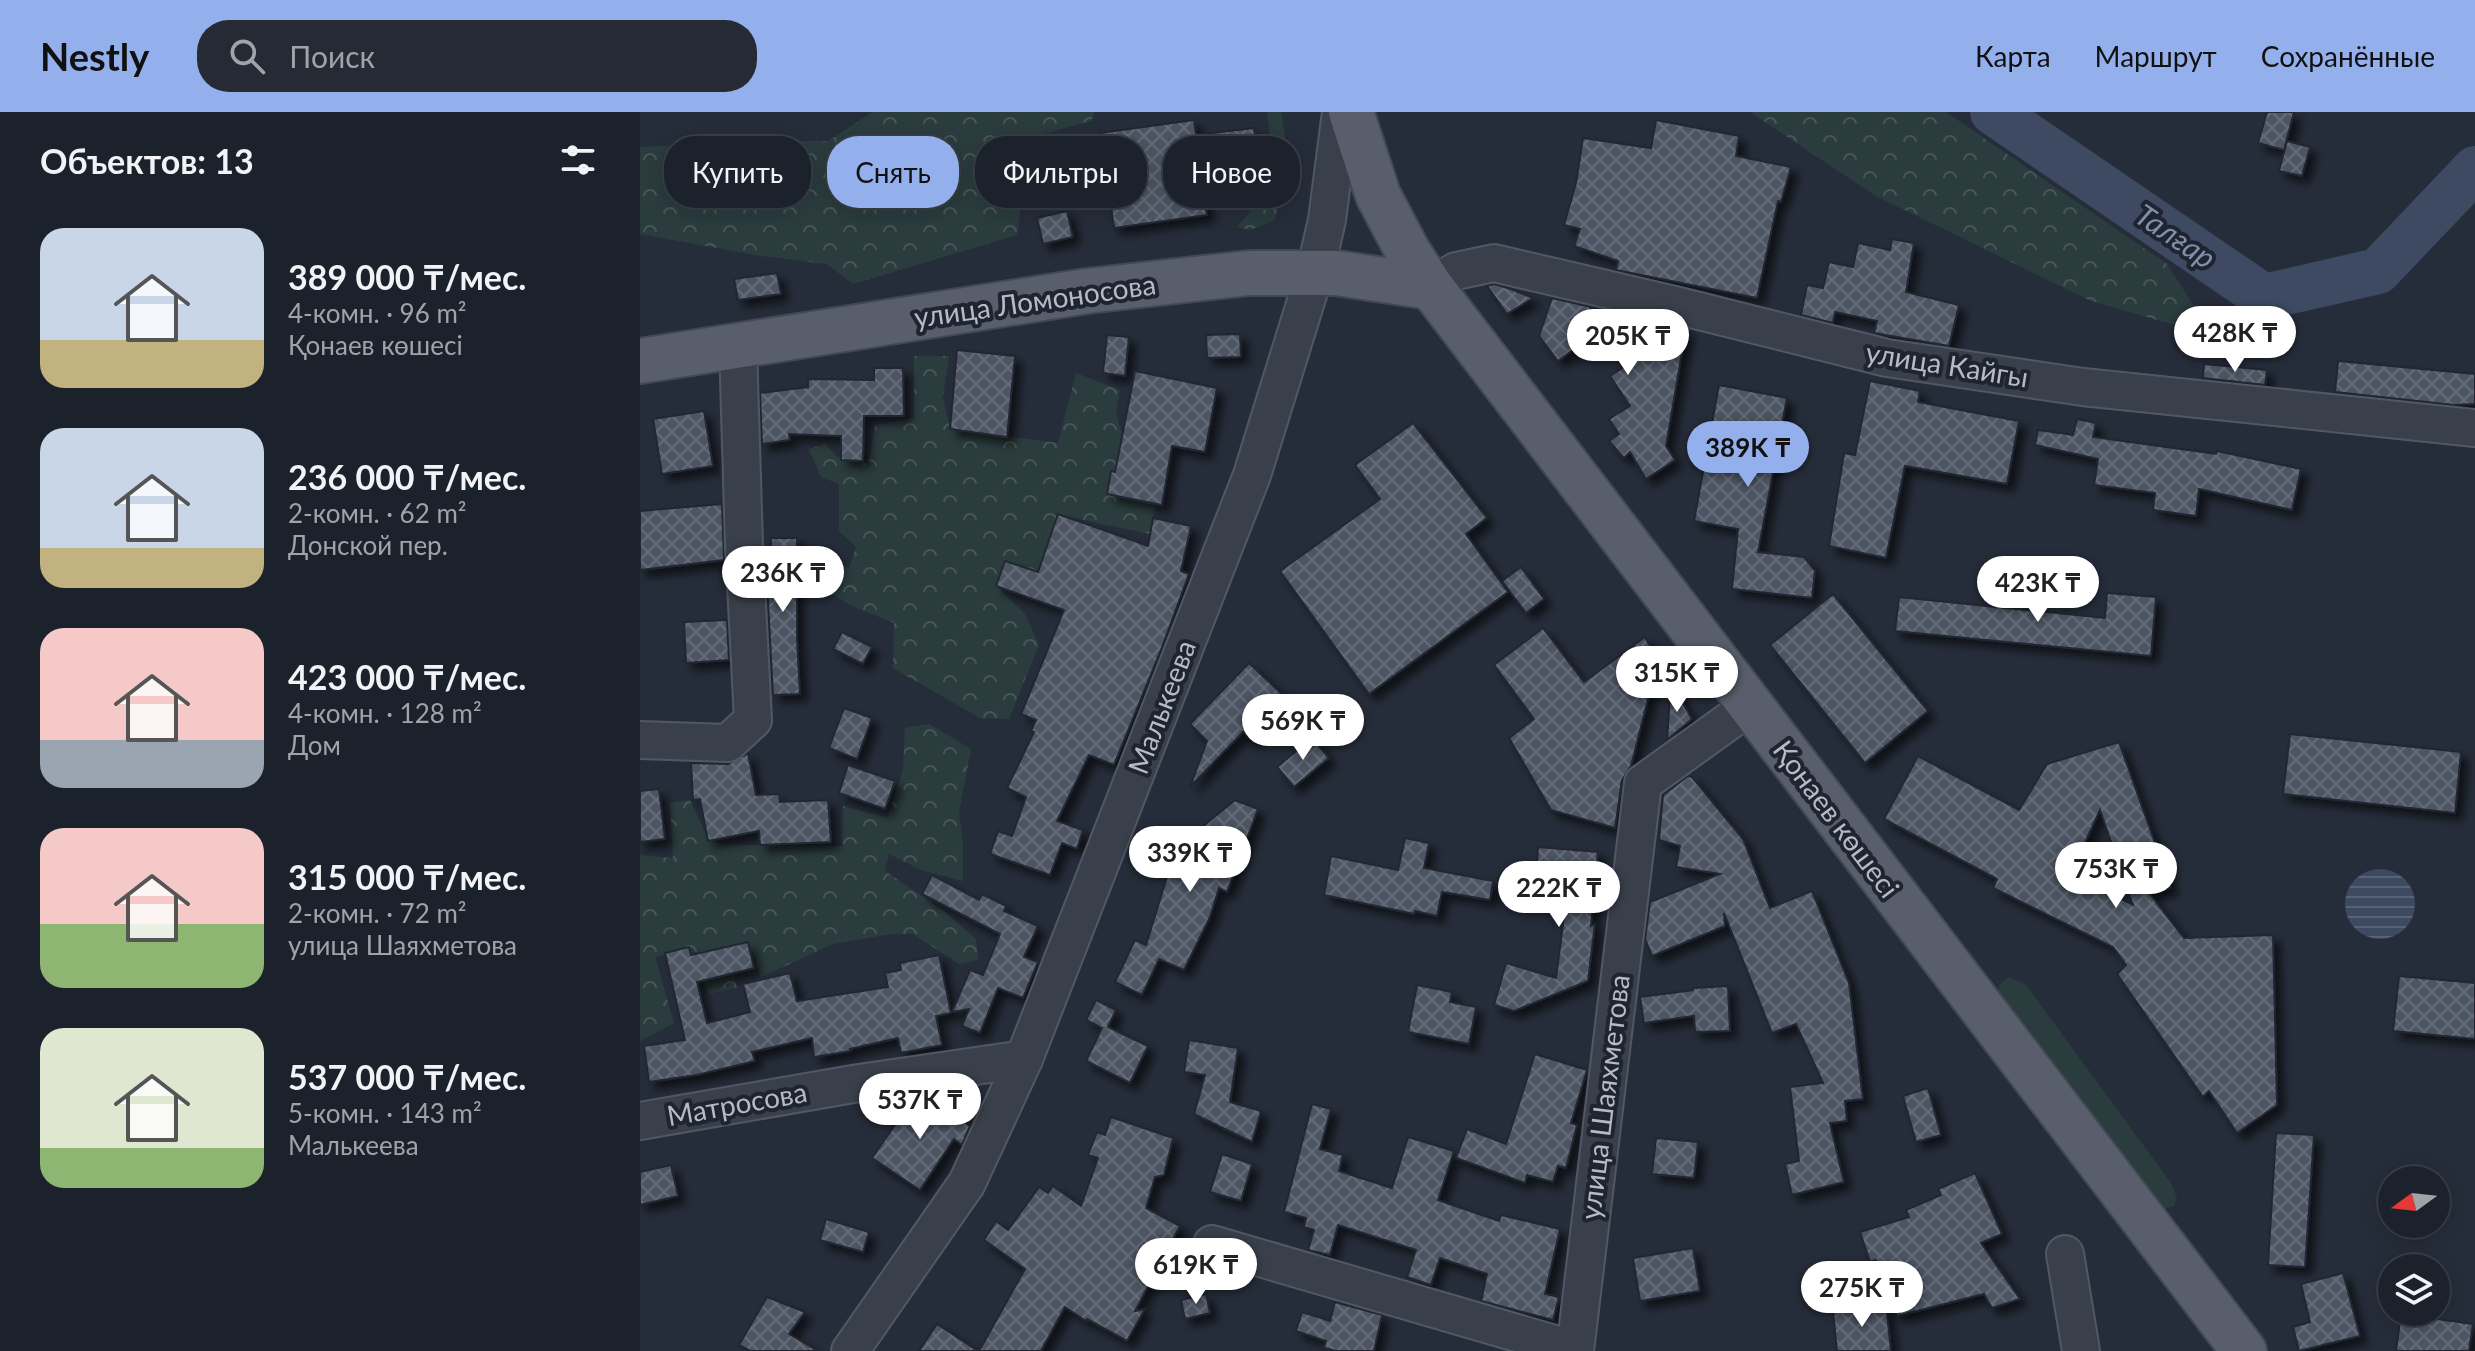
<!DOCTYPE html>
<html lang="ru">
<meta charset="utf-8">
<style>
:root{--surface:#1c222c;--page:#252a34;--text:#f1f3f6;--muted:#a0a4a9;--line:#3a3f48;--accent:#94b0ec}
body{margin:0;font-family:Lato,sans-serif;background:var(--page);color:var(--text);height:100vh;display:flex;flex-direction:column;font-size:30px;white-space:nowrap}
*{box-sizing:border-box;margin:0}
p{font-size:26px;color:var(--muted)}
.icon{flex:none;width:44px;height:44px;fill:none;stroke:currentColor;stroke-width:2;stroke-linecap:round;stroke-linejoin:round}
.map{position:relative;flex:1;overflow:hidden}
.side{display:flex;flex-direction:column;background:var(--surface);width:640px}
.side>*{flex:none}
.banner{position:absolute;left:24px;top:24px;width:760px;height:72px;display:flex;gap:16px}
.needle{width:52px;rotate:255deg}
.controls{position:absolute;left:1738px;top:1054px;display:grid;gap:16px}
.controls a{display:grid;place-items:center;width:72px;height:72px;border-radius:50%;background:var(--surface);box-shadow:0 4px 20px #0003,0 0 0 2px var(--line);font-size:40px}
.price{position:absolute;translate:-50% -68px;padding:0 18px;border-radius:28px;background:#fff;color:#222;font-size:26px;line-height:52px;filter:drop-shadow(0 2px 4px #0008)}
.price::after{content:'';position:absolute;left:50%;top:48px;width:24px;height:18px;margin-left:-12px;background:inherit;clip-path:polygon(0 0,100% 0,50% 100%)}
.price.on{background:var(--accent);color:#111}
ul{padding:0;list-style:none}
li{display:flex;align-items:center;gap:24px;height:200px;padding:0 40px}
li span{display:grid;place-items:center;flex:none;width:224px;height:160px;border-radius:24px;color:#555}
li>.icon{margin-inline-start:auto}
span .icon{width:96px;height:96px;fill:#fffc;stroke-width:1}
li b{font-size:34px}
h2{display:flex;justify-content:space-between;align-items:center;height:96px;padding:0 40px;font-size:34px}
.tag{padding:0 28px;border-radius:32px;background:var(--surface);box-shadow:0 4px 20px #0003,0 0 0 2px var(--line);font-size:28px;line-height:72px}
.tag.on{background:var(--accent);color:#111}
header{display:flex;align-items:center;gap:48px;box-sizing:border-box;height:112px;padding:0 40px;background:var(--accent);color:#111}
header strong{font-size:38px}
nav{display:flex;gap:44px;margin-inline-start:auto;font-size:28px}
.search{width:560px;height:72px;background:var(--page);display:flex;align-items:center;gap:20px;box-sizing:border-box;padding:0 28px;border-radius:32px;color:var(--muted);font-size:30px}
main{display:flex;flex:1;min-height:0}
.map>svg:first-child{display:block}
.green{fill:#2b3c3e}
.forest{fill:url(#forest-crowns)}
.water{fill:url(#water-rules)}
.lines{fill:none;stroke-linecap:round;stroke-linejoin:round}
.river{stroke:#3d4a61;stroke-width:46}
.building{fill:url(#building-cross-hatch);stroke:#212732;stroke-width:2;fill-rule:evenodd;filter:url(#shadow)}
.minor-casing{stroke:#525863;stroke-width:40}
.major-casing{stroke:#434954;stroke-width:48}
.minor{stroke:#3a404b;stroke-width:36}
.major{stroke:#585e6b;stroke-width:44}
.labels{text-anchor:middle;stroke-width:8;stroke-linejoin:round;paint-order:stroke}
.street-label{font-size:28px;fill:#b5bbc6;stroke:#1f2530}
.water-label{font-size:30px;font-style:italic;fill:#808faa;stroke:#1f2530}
</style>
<header>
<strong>Nestly</strong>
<div class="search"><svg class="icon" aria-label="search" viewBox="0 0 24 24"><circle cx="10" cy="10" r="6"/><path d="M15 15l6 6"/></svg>Поиск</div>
<nav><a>Карта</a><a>Маршрут</a><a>Сохранённые</a></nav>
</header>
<main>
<section class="side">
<h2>Объектов: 13<svg class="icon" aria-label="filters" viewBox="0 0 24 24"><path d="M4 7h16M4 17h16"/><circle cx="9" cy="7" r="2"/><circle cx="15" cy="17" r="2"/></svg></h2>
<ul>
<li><span style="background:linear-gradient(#c9d6e8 70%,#c2b280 0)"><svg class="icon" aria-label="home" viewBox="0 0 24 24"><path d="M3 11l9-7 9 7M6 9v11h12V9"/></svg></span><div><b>389 000 ₸/мес.</b><p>4-комн. · 96 m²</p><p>Қонаев көшесі</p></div></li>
<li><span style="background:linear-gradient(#c9d6e8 75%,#c2b280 0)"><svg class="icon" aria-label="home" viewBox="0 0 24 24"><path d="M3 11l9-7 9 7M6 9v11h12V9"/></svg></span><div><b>236 000 ₸/мес.</b><p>2-комн. · 62 m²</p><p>Донской пер.</p></div></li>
<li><span style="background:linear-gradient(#f6c9c9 70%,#9aa5b1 0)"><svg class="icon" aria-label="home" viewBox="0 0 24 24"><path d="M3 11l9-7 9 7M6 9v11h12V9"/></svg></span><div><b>423 000 ₸/мес.</b><p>4-комн. · 128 m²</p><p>Дом</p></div></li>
<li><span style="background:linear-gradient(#f6c9c9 60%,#8fb573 0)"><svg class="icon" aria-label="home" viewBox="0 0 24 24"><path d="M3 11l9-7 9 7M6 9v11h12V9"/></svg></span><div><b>315 000 ₸/мес.</b><p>2-комн. · 72 m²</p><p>улица Шаяхметова</p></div></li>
<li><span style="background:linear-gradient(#dfe7d0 75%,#8fb573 0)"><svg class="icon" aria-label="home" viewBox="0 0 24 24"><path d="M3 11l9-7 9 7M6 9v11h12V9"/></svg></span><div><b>537 000 ₸/мес.</b><p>5-комн. · 143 m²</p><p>Малькеева</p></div></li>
</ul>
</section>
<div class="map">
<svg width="1835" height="1239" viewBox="0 0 1835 1239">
<defs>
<pattern id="forest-crowns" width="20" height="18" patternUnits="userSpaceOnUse" patternTransform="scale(2)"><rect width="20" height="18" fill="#2b3c3e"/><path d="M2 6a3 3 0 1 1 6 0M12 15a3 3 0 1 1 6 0" fill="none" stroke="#485658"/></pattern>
<pattern id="water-rules" width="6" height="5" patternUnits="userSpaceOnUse" patternTransform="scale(2)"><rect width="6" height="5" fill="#3d4a61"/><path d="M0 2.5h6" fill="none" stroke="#576276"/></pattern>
<pattern id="building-cross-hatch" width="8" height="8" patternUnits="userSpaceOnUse" patternTransform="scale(2)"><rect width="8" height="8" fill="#4d5563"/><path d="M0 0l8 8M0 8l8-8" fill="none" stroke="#646c78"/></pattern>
<filter id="shadow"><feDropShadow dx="7" dy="7" stdDeviation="4" flood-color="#0009"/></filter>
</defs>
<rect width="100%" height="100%" fill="#262d3a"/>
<polygon class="green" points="1369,865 1386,873 1531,1071 1537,1086 1534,1094 1523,1097 1358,885 1359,873"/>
<g class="forest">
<polygon points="233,0 455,0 451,9 391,25 377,123 213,172 187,152 121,144 0,122 0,35 115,29 188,29"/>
<polygon points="627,0 641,0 651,59 634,108 611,118 597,115 637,68"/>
<polygon points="1110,0 1306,0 1527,152 1573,224 1451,189 1236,84"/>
<polygon points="274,244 309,244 303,285 310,317 418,331 436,261 480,278 476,301 488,343 483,356 471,359 516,389 510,422 419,403 398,460 365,449 356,474 385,502 399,533 369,607 340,606 253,556 254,511 210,493 169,468 173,449 209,456 216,435 199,419 199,372 181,365 169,337 185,332 197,345 228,352 235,313 274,306"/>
<polygon points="289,612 331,637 319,700 323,732 323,769 281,758 249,742 245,759 305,800 336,827 338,848 319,852 273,822 251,822 193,832 121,865 108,830 88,835 97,876 69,882 48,836 15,845 34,911 0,929 0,743 33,746 30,691 50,688 69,729 86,733 202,734 203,694 247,706 263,658 265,616"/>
</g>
<circle class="water" cx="1740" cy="792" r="35"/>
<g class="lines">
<polyline class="river" points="1353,0 1624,185 1738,159 1835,57"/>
</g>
<g class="building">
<polygon points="1627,0 1654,0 1644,38 1618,31"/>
<polygon points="554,8 556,23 614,16 619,57 607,58 607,66 562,71 567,103 474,116 460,21"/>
<polygon points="1016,8 1099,24 1096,44 1151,55 1141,90 1138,89 1117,186 976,158 978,149 934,134 940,117 924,113 936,71 943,26 1011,36"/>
<polygon points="1647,29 1670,35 1662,64 1639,59"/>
<polygon points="427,99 433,125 403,132 397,106"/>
<polygon points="1252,127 1274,131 1266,180 1319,193 1309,234 1234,221 1237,209 1195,200 1193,211 1161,203 1167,173 1183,176 1189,150 1213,155 1218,131 1250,138"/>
<polygon points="137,161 141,182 98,188 94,167"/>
<polygon points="854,172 871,177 893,186 867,202 847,174"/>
<polygon points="912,186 951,195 948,206 1038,220 1046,217 1026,334 1035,348 1006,367 990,340 984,346 969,329 979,322 969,307 990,294 970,264 1008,239 944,230 918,249 899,224"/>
<polygon points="600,222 601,245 567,246 566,223"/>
<polygon points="467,223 489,225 485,264 463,261"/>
<polygon points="317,238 375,244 367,325 310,317"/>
<polygon points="1698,249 1835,262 1835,292 1814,293 1695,280"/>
<polygon points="1564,252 1627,258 1625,273 1563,266"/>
<polygon points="234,256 263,256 264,304 224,304 223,349 201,348 201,324 149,322 150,328 122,332 120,281 168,275 168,267 234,268"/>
<polygon points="495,259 577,276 565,340 532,334 522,393 467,382 471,359 475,360"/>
<polygon points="1230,269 1280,279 1278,290 1379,309 1367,372 1265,354 1246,446 1189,434 1204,341 1215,343"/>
<polygon points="1079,273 1147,286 1118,440 1164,445 1175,459 1172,486 1092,477 1098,417 1054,409"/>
<polygon points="64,299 73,354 22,362 13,307"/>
<polygon points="1437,307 1456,311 1453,325 1576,342 1577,339 1661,357 1652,398 1559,377 1556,404 1513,398 1515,381 1454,373 1458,347 1395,333 1398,318 1433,323"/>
<polygon points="773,311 847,406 826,422 868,480 729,582 640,459 740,387 715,353"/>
<polygon points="82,392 84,448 0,458 0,399"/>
<polygon points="418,402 508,434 513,406 551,414 541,459 549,462 521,538 474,653 449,643 417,709 443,718 437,737 422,731 410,763 350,742 358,719 372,724 386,685 367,676 394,620 391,619 396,608 381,602 424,498 356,474 365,449 398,460"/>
<polygon points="131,426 157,426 157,526 160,582 133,583 125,435 131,435"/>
<polygon points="881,455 904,487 886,501 862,469"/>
<polygon points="1467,481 1516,485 1511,544 1255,519 1259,485 1465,506"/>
<polygon points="1193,482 1288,599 1225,651 1130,533"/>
<polygon points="87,508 89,548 46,551 44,510"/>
<polygon points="903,516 944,570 1005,525 1018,548 991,654 982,668 975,716 911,698 869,626 894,607 854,553"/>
<polygon points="202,520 232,535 223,552 193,537"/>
<polygon points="609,551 647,587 614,621 611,628 603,620 550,675 567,629 550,612"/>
<polygon points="1031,570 1052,607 1027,628"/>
<polygon points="204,596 232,606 217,647 189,636"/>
<polygon points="1650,622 1821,640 1815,701 1643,682"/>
<polygon points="672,626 689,646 654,675 637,655"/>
<path d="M1479 630 1531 776 1509 781 1544 826 1633 823 1637 993 1597 1021 1569 979 1563 985 1477 862 1486 853 1473 835 1353 776 1357 767 1244 707 1278 644 1379 698 1407 652ZM1460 698 1490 785 1493 793 1431 761Z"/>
<polygon points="108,641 116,683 139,682 140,690 188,688 191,730 120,733 119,719 68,729 60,687 53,688 51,651 88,652"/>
<polygon points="208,653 255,669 245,697 199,681"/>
<polygon points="1048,664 1052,665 1103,727 1130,796 1172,779 1209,871 1223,987 1205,989 1207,1009 1190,1011 1204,1070 1152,1083 1145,1052 1159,1049 1150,975 1183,971 1156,912 1132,921 1084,801 1085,814 1012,844 1005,827 1010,790 1080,762 1036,755 1040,734 1019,728 1023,683"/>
<polygon points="19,677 25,727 0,730 0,679"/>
<polygon points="595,688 618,697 587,780 579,776 570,805 544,858 519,847 502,883 475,870 495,828 506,833 529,758 516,753"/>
<polygon points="765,726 789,731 784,756 853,769 850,788 802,780 797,804 775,799 774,802 684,783 691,744 758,758"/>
<polygon points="898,735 958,740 951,814 955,812 948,869 874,899 854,893 866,851 916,866 927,782 895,779"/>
<polygon points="292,763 339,788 342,782 366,794 364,799 398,814 384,845 398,850 383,886 358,876 340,921 322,914 329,897 312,900 330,858 343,863 360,822 282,782"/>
<polygon points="108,830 114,856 57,870 67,911 110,900 103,872 150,861 157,889 248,875 245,861 261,858 260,851 299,843 311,901 296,904 302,933 261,941 258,926 210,937 211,939 174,945 172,926 112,940 115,949 57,963 9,970 4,934 45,928 25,841 49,835 51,843"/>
<polygon points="1759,864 1835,871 1835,927 1753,919"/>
<polygon points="777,873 812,880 810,890 836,895 829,932 768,920"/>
<polygon points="1088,874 1090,919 1055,920 1054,904 1004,911 1000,885 1053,878 1053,876"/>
<polygon points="456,888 476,898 468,915 508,934 490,971 446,949 462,916 446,908"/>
<polygon points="549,928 598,936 590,990 621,999 612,1030 554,1002 565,963 544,960"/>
<polygon points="895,942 947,958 931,1011 937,1013 926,1056 918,1054 913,1070 887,1063 885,1071 816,1046 827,1017 866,1032"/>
<polygon points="1288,976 1301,1023 1276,1030 1263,984"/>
<polygon points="283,983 330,1014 322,1033 314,1027 280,1078 232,1046 259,1007 262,1009 279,984"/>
<polygon points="672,992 691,997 680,1037 703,1043 699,1059 752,1076 768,1025 814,1039 798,1088 859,1109 861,1103 920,1117 905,1182 919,1185 913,1208 841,1189 847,1162 800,1146 791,1173 767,1165 776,1138 698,1113 690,1143 668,1138 674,1118 664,1115 666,1106 644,1100"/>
<polygon points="471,1005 533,1026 524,1063 515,1065 506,1096 540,1114 495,1199 505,1197 487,1229 447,1207 446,1209 425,1195 401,1239 339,1239 385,1157 344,1128 356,1109 368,1118 399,1075 408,1081 413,1074 441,1094 458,1046 448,1043 457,1020 465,1023"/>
<polygon points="1636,1021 1674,1023 1665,1155 1628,1153"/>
<polygon points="1016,1026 1058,1030 1054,1066 1012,1062"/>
<polygon points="582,1042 612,1052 601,1089 570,1080"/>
<polygon points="31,1053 38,1084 0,1093 0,1060"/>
<polygon points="1335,1061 1362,1122 1341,1131 1380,1187 1352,1196 1344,1182 1257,1204 1236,1148 1230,1150 1220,1120 1269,1105 1266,1098 1301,1083 1298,1077"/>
<polygon points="186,1107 229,1120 223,1140 180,1128"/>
<polygon points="1053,1136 1060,1179 1000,1189 993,1146"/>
<polygon points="1703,1161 1720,1224 1659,1239 1653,1215 1670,1210 1661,1172"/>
<polygon points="566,1182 570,1201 545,1207 541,1188"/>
<polygon points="127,1185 165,1200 149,1222 178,1239 110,1239 99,1233"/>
<polygon points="695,1190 742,1203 734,1239 696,1239 684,1236 686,1229 656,1219 662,1200 690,1209"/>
<polygon points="1246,1193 1251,1239 1197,1239 1193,1199"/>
<polygon points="1761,1202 1833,1212 1829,1239 1756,1239"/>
<polygon points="297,1212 338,1239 279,1239"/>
</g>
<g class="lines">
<defs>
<g id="minor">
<polyline points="791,175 816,159 854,151 1039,194 1247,246 1443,275 1835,316"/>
<polyline points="0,628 88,631 113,608 104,434 98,233"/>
<polyline points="0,1009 219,971 384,947"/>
<polyline points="572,1132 935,1238"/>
<polyline points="1425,1142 1441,1239"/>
<polyline points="210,1239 327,1071 384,947 612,363 675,160 687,108 701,0"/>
<polyline points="935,1239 1003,671 1110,594"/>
</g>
<g id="major">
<polyline points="711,0 738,83 768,140 791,175 1604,1239"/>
<polyline points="0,249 447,179 609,161 696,161 791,175"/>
</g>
</defs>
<use href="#minor" class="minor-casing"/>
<use href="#major" class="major-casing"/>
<use href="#minor" class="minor"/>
<use href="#major" class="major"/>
</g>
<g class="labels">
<g class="street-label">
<text transform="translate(395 189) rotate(-8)" y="10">улица Ломоносова</text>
<text transform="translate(1307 253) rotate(9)" y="10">улица Кайгы</text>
<text transform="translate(522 595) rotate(-69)" y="10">Малькеева</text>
<text transform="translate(1196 707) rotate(53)" y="10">Қонаев көшесі</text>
<text transform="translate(965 985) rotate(-83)" y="10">улица Шаяхметова</text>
<text transform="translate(97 992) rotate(-10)" y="10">Матросова</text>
</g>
<g class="water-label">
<text transform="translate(1535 125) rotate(34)" y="10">Талғар</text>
</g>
</g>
</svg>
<div class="controls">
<a><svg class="needle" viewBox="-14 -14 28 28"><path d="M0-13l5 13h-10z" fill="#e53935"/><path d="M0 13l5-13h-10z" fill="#a0a4a9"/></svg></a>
<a><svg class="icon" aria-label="layers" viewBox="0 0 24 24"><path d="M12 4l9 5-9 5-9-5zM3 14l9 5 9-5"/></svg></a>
</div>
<b class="price" style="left:1595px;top:262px">428K ₸</b>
<b class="price" style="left:988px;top:265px">205K ₸</b>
<b class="price on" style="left:1108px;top:377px">389K ₸</b>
<b class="price" style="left:143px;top:502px">236K ₸</b>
<b class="price" style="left:1398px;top:512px">423K ₸</b>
<b class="price" style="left:1037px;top:602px">315K ₸</b>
<b class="price" style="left:663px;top:650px">569K ₸</b>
<b class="price" style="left:550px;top:782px">339K ₸</b>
<b class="price" style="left:1476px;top:798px">753K ₸</b>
<b class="price" style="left:919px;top:817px">222K ₸</b>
<b class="price" style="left:280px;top:1029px">537K ₸</b>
<b class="price" style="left:556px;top:1194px">619K ₸</b>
<b class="price" style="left:1222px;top:1217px">275K ₸</b>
<div class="banner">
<a class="tag">Купить</a>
<a class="tag on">Снять</a>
<a class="tag">Фильтры</a>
<a class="tag">Новое</a>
</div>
</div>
</main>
